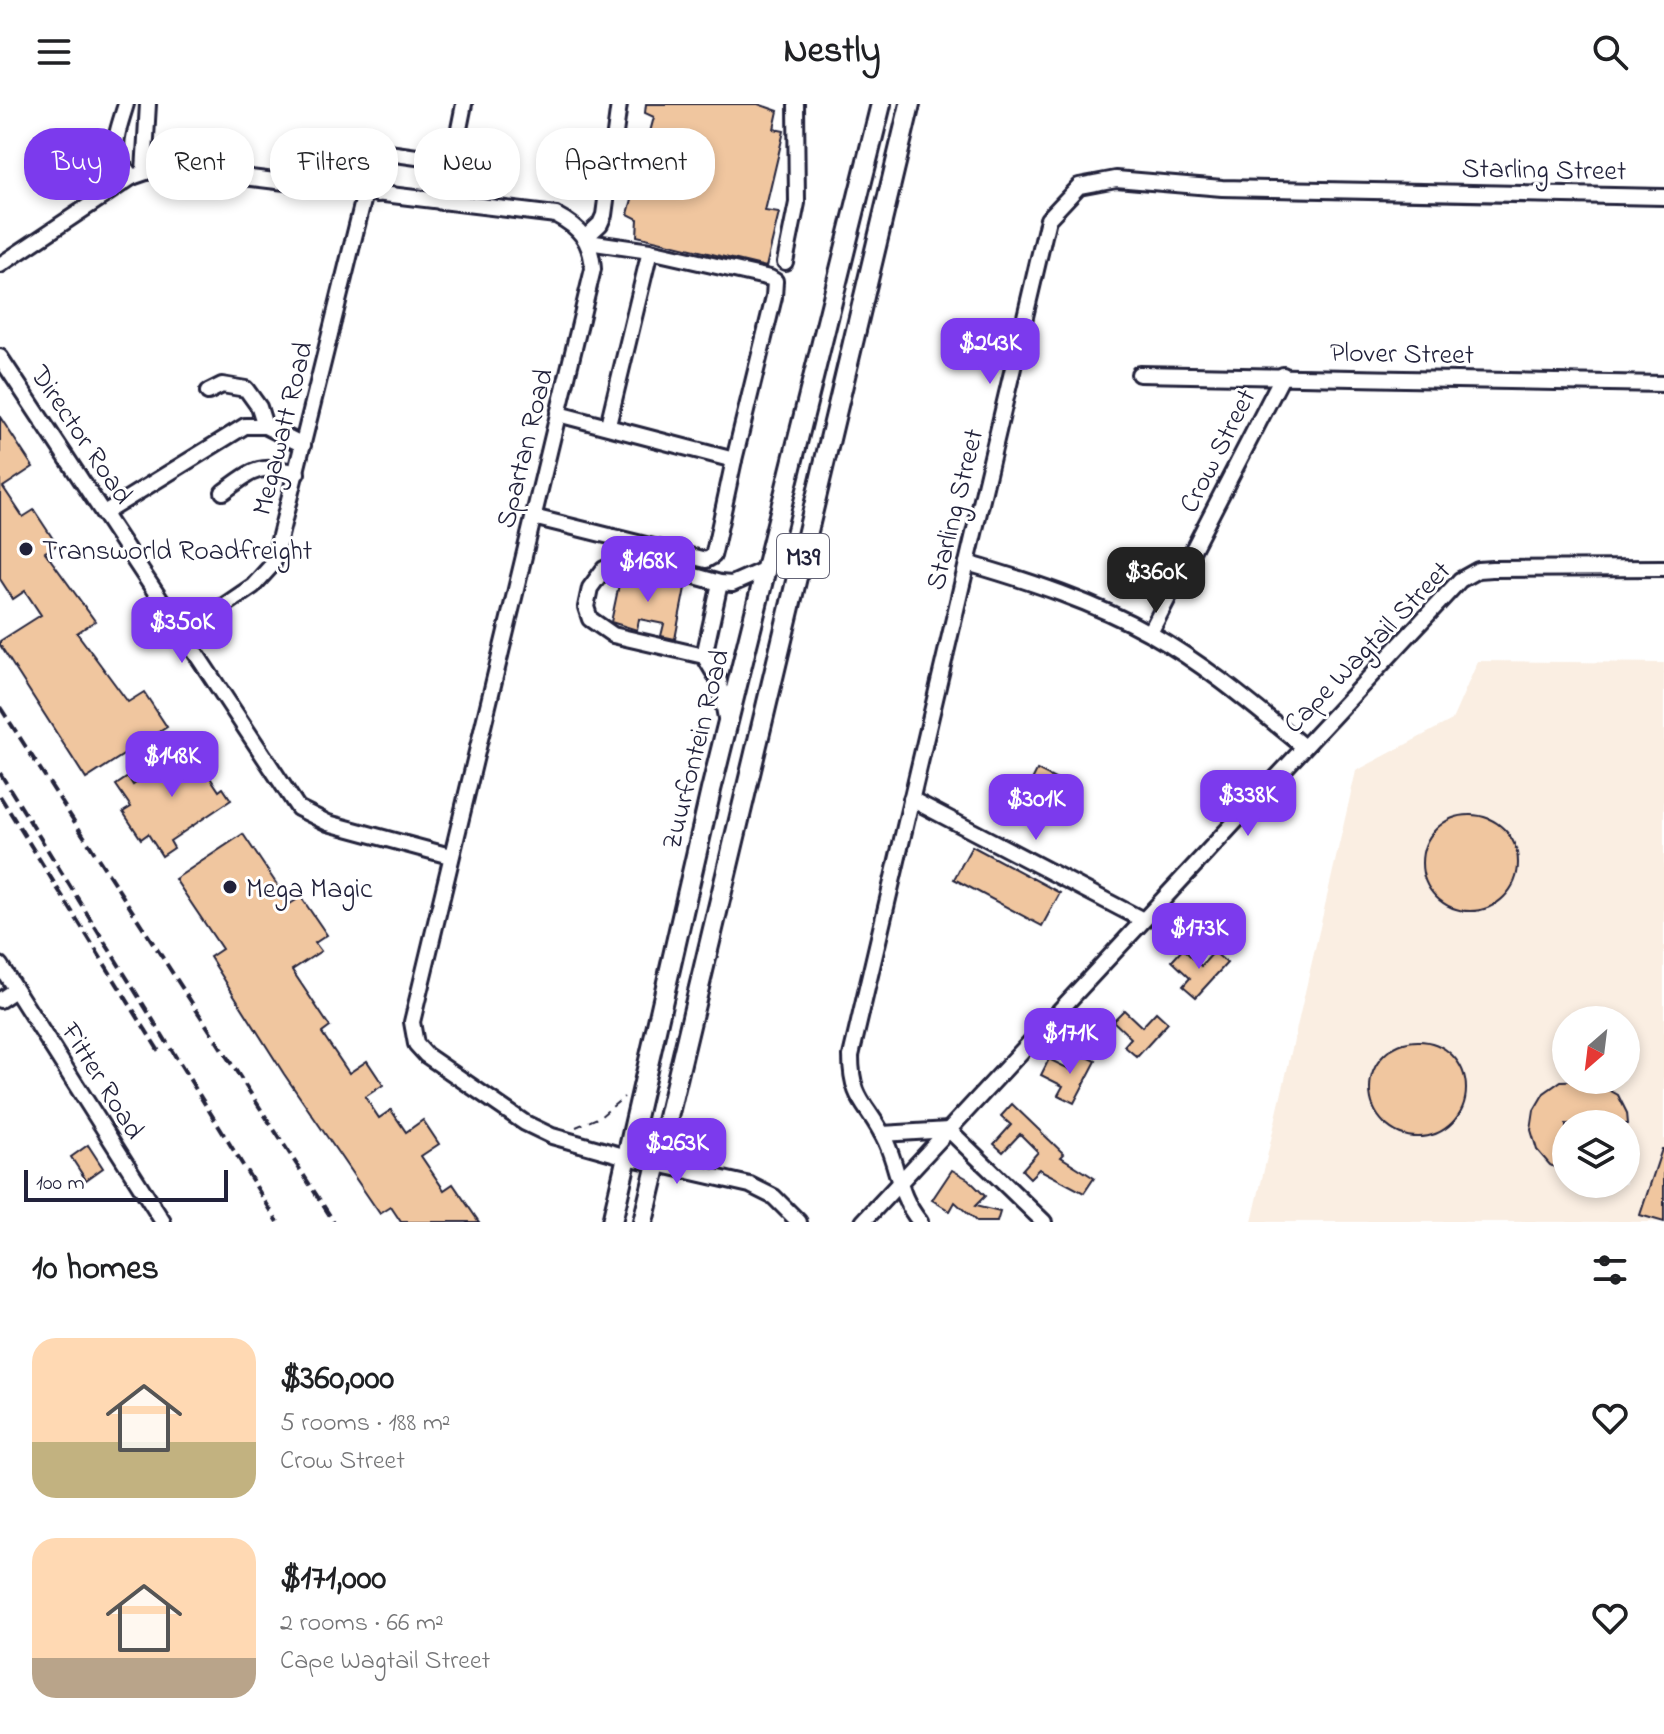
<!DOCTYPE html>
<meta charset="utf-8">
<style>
:root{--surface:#fff;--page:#f2f2f2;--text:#202124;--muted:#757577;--accent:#7c3aed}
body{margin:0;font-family:"Indie Flower",sans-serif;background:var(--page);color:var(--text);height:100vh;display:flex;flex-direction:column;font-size:30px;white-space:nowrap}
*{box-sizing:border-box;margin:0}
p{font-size:26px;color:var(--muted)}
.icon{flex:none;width:44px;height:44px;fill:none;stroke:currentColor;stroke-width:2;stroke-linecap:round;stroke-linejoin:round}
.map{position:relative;height:1118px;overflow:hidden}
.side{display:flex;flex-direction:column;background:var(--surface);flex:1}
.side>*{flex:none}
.top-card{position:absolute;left:24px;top:24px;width:800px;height:72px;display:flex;gap:16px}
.needle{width:52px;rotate:208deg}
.buttons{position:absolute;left:1552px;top:902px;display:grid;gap:16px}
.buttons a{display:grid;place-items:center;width:88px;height:88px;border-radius:50%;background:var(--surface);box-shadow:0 4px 12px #0003;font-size:40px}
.scale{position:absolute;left:24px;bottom:20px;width:204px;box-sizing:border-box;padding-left:8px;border:4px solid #22223b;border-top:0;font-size:22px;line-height:28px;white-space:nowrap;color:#22223b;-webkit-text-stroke:6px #fff;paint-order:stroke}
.price{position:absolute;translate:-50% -68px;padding:0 18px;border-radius:16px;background:var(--accent);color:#fff;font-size:26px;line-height:52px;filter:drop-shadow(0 2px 4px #0008)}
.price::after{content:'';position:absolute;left:50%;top:48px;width:24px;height:18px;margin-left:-12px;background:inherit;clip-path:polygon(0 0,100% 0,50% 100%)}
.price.active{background:#222;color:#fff}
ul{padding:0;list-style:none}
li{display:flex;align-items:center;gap:24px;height:200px;padding:0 32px}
li span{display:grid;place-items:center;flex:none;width:224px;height:160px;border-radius:24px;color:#555}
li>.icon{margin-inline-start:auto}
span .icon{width:96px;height:96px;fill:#fffc;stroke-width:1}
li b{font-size:34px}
h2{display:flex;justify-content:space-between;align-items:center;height:96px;padding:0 32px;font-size:34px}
.tag{padding:0 28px;border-radius:32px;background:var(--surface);box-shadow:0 4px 12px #0003;font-size:28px;line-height:72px}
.tag.active{background:var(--accent);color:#fff}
header{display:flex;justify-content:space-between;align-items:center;height:104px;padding:0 32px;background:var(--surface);font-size:36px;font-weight:700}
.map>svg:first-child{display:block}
.built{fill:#faeee2;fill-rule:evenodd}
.building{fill:#f0c69f;stroke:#22223b;stroke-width:2}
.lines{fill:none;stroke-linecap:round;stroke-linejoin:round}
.minor-casing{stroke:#22223b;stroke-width:20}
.major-casing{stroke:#22223b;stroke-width:24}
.path{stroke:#22223b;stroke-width:2;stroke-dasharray:8 6;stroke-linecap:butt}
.minor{stroke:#fff;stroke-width:14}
.major{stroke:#fff;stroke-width:18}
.rail{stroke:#22223b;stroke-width:4;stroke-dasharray:12 6;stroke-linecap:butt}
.poi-dot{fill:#22223b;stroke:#fff;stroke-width:3}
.labels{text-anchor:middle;stroke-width:6;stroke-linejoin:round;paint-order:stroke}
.shield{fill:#fff;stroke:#646476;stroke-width:2}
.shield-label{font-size:26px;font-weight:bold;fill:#22223b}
.street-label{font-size:28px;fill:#22223b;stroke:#fff}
.poi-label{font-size:28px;fill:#22223b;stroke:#fff;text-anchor:start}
</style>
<header><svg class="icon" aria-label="menu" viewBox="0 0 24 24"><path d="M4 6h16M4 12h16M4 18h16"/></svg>Nestly<svg class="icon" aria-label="search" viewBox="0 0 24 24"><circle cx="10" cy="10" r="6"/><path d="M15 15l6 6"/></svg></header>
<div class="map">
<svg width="1664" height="1118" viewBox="0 0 1664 1118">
<rect width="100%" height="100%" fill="#fff"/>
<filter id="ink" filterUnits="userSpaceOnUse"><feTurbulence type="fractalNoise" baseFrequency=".0125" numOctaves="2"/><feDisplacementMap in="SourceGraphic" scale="16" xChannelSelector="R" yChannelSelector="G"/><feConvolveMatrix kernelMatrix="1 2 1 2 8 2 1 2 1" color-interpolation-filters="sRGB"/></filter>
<g filter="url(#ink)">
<path class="built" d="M1478 557 1664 559V1118H1252L1356 667 1452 616ZM1566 916H1626V976H1566ZM1566 1020H1626V1080H1566Z"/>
<g class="building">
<polygon points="646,0 758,0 778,7 774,25 784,27 765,107 779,109 766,163 637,132 638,115 628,110 654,13 645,9"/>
<polygon points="0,313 33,363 3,383 23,413 34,406 57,441 45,448 95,517 77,529 128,598 144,588 167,623 86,675 0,541 0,537 41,511 25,487 13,495 0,475"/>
<polygon points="621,471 685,484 675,535 661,532 664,520 639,515 637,526 611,518"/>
<polygon points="195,639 204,654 199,657 219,687 223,684 231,696 170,737 174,744 162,752 148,730 141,735 123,708 131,703 116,681 128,673 133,681"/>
<polygon points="1037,666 1059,677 1053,689 1031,678"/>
<circle cx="1470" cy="759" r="48"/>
<polygon points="243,730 290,800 301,793 327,831 315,839 321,847 292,866 330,923 322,929 349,969 367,957 383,981 365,993 379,1014 391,1006 406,1028 423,1016 439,1040 421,1052 444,1086 453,1080 479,1118 401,1118 391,1103 380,1110 284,970 210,853 222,845 175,775"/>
<polygon points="972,742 1060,789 1042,822 954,775"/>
<polygon points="1183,845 1201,862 1214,848 1227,859 1196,893 1183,882 1190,874 1172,857"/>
<polygon points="1124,906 1142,923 1156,908 1168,919 1137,953 1124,942 1131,934 1113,917"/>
<circle cx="1418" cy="985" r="48"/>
<polygon points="1079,949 1096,957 1074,999 1058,991 1063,982 1041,971 1049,955 1071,966"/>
<polygon points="1591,976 1618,991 1627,1009 1628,1020 1566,1020 1566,1069 1550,1061 1537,1046 1531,1026 1534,1006 1544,989 1561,977"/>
<polygon points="1012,1000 1064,1050 1061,1053 1094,1074 1084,1089 1039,1065 1030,1074 1022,1066 1038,1048 1020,1030 1003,1048 994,1040 1011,1021 1001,1012"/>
<polygon points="88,1041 103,1064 86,1076 71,1053"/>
<polygon points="1662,1045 1664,1045 1664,1118 1640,1111"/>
<polygon points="952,1066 968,1075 985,1092 975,1102 1000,1108 997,1118 977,1118 955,1098 950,1107 932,1096"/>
</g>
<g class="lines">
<defs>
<g id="minor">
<path d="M126 0C116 34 108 44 132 73"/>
<polyline points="346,43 445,57 453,55 464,0"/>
<polyline points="144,68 148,0"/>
<polyline points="377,90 381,48"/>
<polyline points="441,98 445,57"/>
<polyline points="586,133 600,120 604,111 619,0"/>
<polyline points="588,138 650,147"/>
<polyline points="785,158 797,99 796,0"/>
<path d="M0 161 132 73 161 63 556 111C581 124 591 137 593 165L412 918 416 940 426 951 525 1019 552 1032 627 1053 750 1081 774 1093 799 1118"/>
<polyline points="0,253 298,704 328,719 450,752"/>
<polyline points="1139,270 1664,280"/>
<polyline points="208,288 222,281 246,285 259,303 265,322"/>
<polyline points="608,321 650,147 770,174 775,177 774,193 734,356"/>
<path d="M223 388C253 366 259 359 297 369"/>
<polyline points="104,409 245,322 265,322 303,341"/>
<polyline points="533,413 706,456 713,452 715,444 734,356 558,310"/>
<path d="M967 459C1029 477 1094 498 1151 530 1206 561 1255 603 1304 643"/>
<polyline points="184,529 253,482 273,460 365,89"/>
<polyline points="1150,529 1283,271"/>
<polyline points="704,552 720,479"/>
<polyline points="726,614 719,577 704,552 613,531 590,515 586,503 590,484 604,465 630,454 720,479 732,480 766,465"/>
<polyline points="911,695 1143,816"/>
<polyline points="0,861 163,1118"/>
<polyline points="0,896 15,886"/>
<polyline points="882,1030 949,1026 1044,1118"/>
<polyline points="863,1118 1460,476 1478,466 1492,465 1664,464"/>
<path d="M920 1118C897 1089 900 1069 886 1038 869 1000 851 999 851 952L1048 115 1079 82 1116 75 1222 84 1664 93"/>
</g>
<g id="major">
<polyline points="612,1118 711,686 881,0"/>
<polyline points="643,1118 910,0"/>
</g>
</defs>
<use href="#minor" class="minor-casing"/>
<use href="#major" class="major-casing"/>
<polyline class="path" points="576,1023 600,1013 624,993"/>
<use href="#minor" class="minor"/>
<use href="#major" class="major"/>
<g class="rail">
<polyline points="0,603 334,1118"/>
<polyline points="0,669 278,1118"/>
<polyline points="0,692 160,949"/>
</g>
</g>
</g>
<g class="poi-dot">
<circle cx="26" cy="445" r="8"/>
<circle cx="230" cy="783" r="8"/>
</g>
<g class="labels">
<rect class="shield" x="777" y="430" width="52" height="44" rx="6"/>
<g class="shield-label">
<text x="803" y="461">M39</text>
</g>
<g class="street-label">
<text transform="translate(1544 64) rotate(1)" y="10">Starling Street</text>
<text transform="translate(1402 248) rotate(1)" y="10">Plover Street</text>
<text transform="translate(281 324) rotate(-76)" y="10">Megawatt Road</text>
<text transform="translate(83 330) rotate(56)" y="10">Director Road</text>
<text transform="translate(523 344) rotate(-76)" y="10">Spartan Road</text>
<text transform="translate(1216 346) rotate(-63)" y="10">Crow Street</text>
<text transform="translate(953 405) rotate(-76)" y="10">Starling Street</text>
<text transform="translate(1366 542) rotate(-46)" y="10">Cape Wagtail Street</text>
<text transform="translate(694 645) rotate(-76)" y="10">Zuurfontein Road</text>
<text transform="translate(104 976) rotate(58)" y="10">Fitter Road</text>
</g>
<g class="poi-label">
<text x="42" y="455">Transworld Roadfreight</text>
<text x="246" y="793">Mega Magic</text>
</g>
</g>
</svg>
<div class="buttons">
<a><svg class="needle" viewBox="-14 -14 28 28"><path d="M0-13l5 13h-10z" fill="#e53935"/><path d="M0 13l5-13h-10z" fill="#757577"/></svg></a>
<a><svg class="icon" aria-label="layers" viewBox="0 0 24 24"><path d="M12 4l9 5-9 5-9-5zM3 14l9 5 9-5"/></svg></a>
</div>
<div class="scale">100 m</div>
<b class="price" style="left:990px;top:282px">$243K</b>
<b class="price" style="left:648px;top:500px">$168K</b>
<b class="price active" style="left:1156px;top:511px">$360K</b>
<b class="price" style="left:182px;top:561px">$350K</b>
<b class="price" style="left:172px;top:695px">$148K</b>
<b class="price" style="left:1248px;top:734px">$338K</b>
<b class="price" style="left:1036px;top:738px">$301K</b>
<b class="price" style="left:1199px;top:867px">$173K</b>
<b class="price" style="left:1070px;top:972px">$171K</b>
<b class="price" style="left:677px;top:1082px">$263K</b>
<div class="top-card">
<a class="tag active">Buy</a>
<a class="tag">Rent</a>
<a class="tag">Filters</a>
<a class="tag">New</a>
<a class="tag">Apartment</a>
</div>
</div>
<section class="side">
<h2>10 homes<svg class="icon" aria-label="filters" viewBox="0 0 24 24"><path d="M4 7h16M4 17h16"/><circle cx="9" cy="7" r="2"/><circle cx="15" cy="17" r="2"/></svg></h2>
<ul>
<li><span style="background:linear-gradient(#ffd9b3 65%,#c2b280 0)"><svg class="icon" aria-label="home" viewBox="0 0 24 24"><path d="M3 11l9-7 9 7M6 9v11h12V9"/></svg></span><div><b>$360,000</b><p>5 rooms · 188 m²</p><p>Crow Street</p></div><svg class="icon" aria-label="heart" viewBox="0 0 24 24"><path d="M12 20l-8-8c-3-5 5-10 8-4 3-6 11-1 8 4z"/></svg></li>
<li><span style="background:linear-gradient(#ffd9b3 75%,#b9a48a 0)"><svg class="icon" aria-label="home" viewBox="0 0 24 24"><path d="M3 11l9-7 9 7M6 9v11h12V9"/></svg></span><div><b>$171,000</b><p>2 rooms · 66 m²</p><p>Cape Wagtail Street</p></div><svg class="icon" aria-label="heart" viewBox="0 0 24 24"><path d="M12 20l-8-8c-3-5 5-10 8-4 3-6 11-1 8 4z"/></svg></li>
</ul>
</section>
